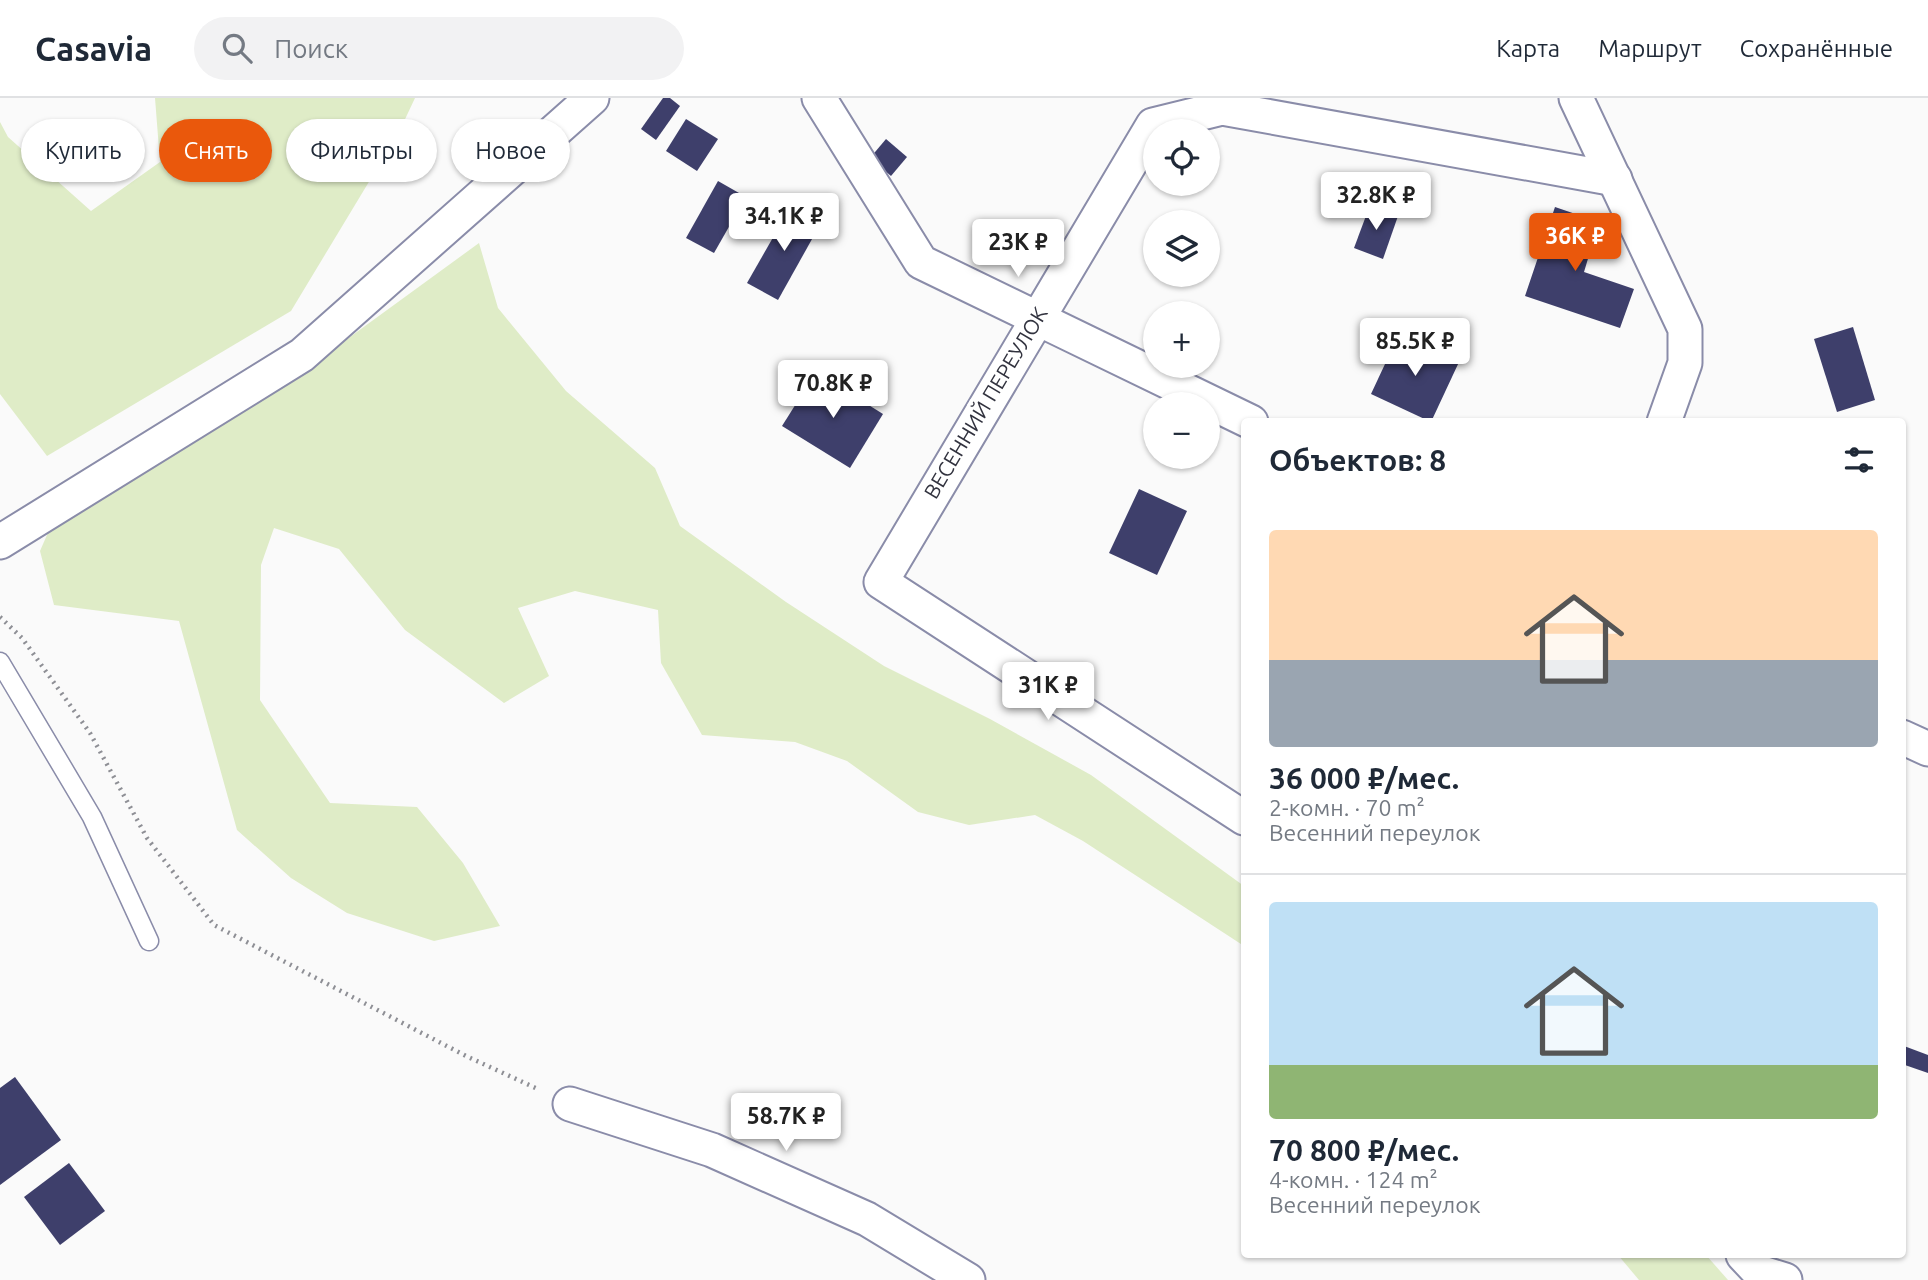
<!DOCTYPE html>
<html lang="ru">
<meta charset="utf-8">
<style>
:root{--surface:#fff;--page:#f2f2f3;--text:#1f2937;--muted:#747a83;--line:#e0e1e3;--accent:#ea580c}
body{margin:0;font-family:Ubuntu,sans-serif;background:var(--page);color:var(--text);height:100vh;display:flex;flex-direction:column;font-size:26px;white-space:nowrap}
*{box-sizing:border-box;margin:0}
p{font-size:23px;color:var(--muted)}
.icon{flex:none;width:38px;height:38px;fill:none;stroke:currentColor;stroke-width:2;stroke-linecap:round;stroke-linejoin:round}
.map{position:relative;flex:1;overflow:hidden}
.sheet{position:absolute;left:1241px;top:320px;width:665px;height:840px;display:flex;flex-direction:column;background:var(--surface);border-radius:7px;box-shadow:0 2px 5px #0004}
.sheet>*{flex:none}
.banner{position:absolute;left:21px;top:21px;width:665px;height:63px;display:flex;gap:14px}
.buttons{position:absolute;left:1143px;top:21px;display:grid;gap:14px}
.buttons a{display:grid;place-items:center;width:77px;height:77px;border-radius:50%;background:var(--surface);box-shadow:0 2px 5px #0004;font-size:35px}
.price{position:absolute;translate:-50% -60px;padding:0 16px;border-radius:7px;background:#fff;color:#222;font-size:23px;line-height:46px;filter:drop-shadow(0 2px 4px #0008)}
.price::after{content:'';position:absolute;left:50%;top:42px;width:21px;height:16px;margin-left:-10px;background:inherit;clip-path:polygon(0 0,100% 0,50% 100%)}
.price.current{background:var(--accent);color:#fff}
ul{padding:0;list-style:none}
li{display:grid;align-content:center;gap:14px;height:371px;padding:0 28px}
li+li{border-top:2px solid var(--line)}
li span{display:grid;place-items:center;height:217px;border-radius:7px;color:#555}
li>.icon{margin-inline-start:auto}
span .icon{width:126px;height:126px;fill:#fffc;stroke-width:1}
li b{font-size:30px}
h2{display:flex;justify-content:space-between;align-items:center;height:84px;padding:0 28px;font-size:30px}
.pill{padding:0 24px;border-radius:32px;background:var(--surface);box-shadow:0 2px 5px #0004;font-size:24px;line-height:63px}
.pill.current{background:var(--accent);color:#fff}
header{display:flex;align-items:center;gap:42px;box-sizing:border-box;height:98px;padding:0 35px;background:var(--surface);border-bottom:2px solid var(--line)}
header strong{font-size:33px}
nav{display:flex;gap:38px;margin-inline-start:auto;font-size:24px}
.search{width:490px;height:63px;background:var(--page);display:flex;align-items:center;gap:18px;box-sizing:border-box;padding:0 24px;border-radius:38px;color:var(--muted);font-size:26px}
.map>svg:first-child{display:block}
.green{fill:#dfecc7}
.building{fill:#3e3f6b}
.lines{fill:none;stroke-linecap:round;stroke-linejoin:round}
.service-casing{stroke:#8a8ca9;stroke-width:21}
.minor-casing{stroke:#8a8ca9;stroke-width:37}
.path{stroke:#8e8f95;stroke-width:4.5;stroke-dasharray:2 5;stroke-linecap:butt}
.service{stroke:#fff;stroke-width:18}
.minor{stroke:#fff;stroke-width:33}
.labels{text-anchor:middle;stroke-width:7;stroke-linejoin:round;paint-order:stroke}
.street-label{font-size:21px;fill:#32333f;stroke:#fff}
</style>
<header>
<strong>Casavia</strong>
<div class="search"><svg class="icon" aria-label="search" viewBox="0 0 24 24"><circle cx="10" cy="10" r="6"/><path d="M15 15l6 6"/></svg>Поиск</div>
<nav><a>Карта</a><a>Маршрут</a><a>Сохранённые</a></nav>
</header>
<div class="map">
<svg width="1928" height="1182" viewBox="0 0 1928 1182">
<rect width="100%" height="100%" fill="#fafafa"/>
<g class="green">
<polygon points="155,0 415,0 399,34 291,213 47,358 0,296 0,24 8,39 91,113 160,64"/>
<polygon points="479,145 498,210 566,293 655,370 680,428 786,504 884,568 990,621 1091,677 1244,788 1244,848 1083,743 1035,717 969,727 918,714 847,663 795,644 702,637 661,565 658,512 575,493 518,510 549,578 504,605 405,532 339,451 274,430 261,467 260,602 330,705 417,709 463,765 500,828 434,843 347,815 291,780 237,732 179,523 54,507 40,453 50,430 328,255"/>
<polygon points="1618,1157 1706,1157 1728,1182 1639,1182"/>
</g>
<g class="building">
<polygon points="663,0 670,0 680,8 656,42 641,31"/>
<polygon points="686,21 718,41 697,73 666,53"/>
<polygon points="886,41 907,59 891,78 870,60"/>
<polygon points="718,83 746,99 714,155 686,140"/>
<polygon points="1370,107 1398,118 1383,161 1354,150"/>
<polygon points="791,108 821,125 778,202 747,185"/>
<polygon points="1555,109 1599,124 1584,174 1634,191 1620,230 1525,198"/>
<polygon points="1853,229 1875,302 1837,314 1814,241"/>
<polygon points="1399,236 1459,264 1431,324 1371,296"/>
<polygon points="816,274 883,316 850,370 782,328"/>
<polygon points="1139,391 1187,413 1157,477 1109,455"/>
<polygon points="1904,948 1928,957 1928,975 1902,966"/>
<polygon points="15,979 61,1042 0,1087 0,990"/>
<polygon points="69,1065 105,1113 60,1147 24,1099"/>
</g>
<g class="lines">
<defs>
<polyline id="service" points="0,564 92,719 149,843"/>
<g id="minor">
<polyline points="819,0 921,164 1251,324"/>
<polyline points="1576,0 1685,231 1685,265 1664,324"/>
<polyline points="0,444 302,257 592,0"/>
<polyline points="1902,639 1928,651"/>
<polyline points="1244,720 881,484 1153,27 1222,10 1615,81"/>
<polyline points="570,1006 712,1052 867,1121 968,1182"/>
<polyline points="1743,1157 1759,1174 1785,1182"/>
</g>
</defs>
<use href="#service" class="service-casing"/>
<use href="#minor" class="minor-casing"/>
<polyline class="path" points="0,519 22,540 90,635 147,740 214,827 466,958 540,992"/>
<use href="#service" class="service"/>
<use href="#minor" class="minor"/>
</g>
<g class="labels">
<g class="street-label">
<text transform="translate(986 305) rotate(-59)" y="7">ВЕСЕННИЙ ПЕРЕУЛОК</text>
</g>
</g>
</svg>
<div class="buttons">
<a><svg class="icon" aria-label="locate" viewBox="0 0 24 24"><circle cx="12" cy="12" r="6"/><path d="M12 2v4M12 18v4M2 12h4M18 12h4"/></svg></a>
<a><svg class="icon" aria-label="layers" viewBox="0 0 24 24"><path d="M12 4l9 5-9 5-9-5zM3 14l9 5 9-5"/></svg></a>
<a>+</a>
<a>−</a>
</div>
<b class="price" style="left:1376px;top:134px">32.8K ₽</b>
<b class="price" style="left:784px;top:155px">34.1K ₽</b>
<b class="price current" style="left:1575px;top:175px">36K ₽</b>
<b class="price" style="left:1018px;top:181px">23K ₽</b>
<b class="price" style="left:1415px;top:280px">85.5K ₽</b>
<b class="price" style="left:833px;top:322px">70.8K ₽</b>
<b class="price" style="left:1048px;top:624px">31K ₽</b>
<b class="price" style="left:786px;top:1055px">58.7K ₽</b>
<div class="banner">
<a class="pill">Купить</a>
<a class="pill current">Снять</a>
<a class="pill">Фильтры</a>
<a class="pill">Новое</a>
</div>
<section class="sheet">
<h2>Объектов: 8<svg class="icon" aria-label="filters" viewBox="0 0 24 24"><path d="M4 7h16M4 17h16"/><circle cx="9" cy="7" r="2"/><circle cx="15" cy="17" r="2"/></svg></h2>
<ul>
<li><span style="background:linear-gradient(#ffd9b3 60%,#9aa5b1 0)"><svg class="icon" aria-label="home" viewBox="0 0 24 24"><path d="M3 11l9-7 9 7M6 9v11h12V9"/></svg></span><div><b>36 000 ₽/мес.</b><p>2-комн. · 70 m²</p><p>Весенний переулок</p></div></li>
<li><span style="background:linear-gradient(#bfe0f5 75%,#8fb573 0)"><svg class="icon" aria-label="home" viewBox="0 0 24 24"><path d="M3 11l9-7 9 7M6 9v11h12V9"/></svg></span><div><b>70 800 ₽/мес.</b><p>4-комн. · 124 m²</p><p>Весенний переулок</p></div></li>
</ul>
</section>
</div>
